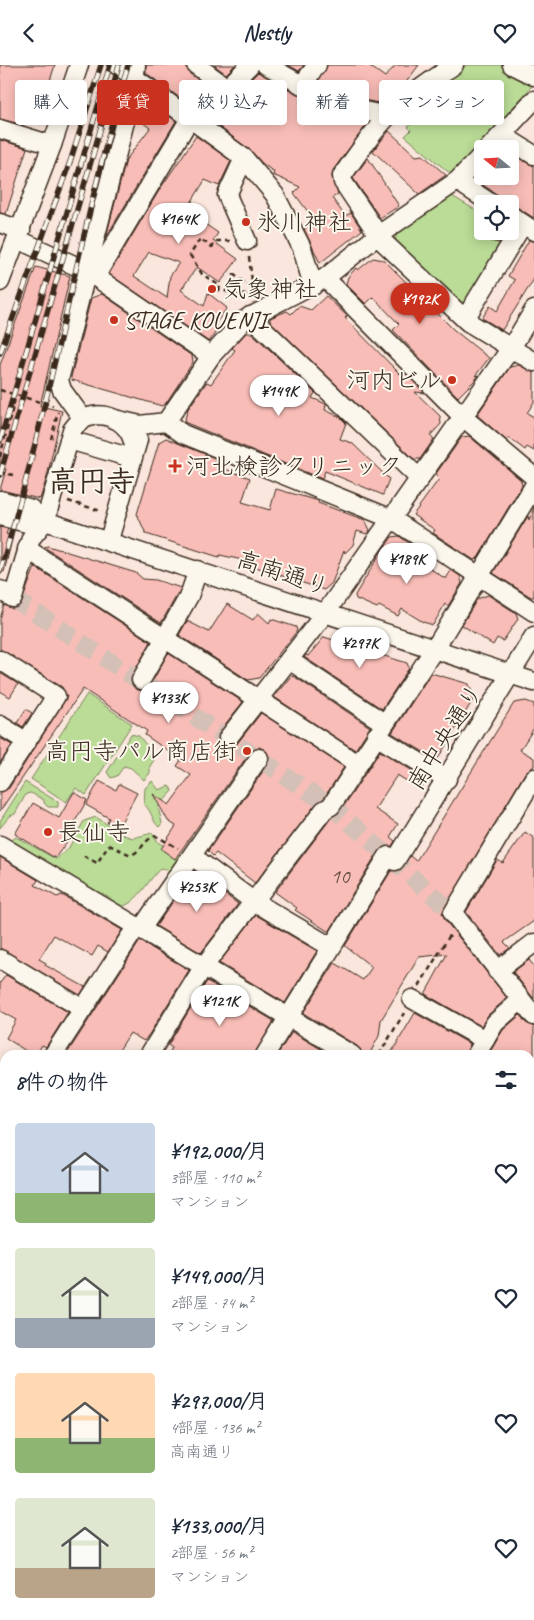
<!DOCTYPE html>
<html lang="ja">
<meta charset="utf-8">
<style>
:root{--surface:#fff;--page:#f2f2f3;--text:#1f2937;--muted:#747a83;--accent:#c8321e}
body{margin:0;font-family:Caveat,"Klee One",sans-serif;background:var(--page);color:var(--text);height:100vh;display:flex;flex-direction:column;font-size:19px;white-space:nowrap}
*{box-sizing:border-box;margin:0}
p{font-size:16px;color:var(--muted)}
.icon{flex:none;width:28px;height:28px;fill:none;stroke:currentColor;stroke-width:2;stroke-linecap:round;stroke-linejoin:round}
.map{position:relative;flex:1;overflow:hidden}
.details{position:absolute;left:0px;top:985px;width:535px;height:570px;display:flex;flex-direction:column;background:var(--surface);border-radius:15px 15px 0 0;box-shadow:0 2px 12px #0003}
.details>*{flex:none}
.guide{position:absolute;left:15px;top:15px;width:505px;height:45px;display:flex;gap:10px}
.needle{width:32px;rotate:288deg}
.controls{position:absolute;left:474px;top:75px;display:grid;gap:10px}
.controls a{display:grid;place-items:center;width:45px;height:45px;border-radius:5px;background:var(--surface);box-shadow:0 2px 12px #0003;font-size:25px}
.price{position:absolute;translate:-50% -42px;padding:0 11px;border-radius:18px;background:#fff;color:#222;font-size:16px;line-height:32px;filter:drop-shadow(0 1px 2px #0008)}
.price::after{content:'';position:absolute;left:50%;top:30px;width:15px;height:11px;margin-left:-8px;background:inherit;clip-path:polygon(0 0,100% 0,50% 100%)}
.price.on{background:var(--accent);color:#fff}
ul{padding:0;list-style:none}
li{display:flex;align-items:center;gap:15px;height:125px;padding:0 15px}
li span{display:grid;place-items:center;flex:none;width:140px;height:100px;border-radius:5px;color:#555}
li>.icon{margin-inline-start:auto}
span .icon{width:60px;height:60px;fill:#fffc;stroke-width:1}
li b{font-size:21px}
h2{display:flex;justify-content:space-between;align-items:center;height:60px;padding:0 15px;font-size:21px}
.chip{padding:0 18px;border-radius:5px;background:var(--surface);box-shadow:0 2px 12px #0003;font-size:18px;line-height:45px}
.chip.on{background:var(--accent);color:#fff}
header{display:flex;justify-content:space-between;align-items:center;height:65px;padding:0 15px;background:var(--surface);font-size:22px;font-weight:800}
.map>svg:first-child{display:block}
.green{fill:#badc96;stroke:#7a835a}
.building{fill:#f9bdb7;stroke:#3b2a1e;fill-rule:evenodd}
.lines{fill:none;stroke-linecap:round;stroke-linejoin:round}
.minor-tunnel{stroke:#d4c0b6;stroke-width:18;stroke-dasharray:18 9;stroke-linecap:butt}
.minor-casing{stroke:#3b2a1e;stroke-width:21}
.path{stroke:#3b2a1e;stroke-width:2.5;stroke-dasharray:5 4;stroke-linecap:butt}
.minor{stroke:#fbf7ec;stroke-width:18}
.rail-casing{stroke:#3b2a1e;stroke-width:5.5}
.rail{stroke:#fbf7ec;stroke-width:4;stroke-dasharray:11;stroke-linecap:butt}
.poi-dot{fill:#c8321e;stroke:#fbf7ec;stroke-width:2}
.labels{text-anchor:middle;stroke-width:4;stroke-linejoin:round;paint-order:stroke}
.number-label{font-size:21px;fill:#6a4f44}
.poi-label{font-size:24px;fill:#3b2a1e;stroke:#fbf7ec;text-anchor:start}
.street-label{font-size:24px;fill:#3b2a1e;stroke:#fbf7ec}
.district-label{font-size:29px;font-weight:bold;fill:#3b2a1e;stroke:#fbf7ec}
</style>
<header><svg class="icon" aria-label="back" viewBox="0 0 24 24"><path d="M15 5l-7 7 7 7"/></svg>Nestly<svg class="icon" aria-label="heart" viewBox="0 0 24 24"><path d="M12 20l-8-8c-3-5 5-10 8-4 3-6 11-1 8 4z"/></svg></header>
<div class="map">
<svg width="534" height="1555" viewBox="0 0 534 1555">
<rect width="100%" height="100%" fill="#fae6dc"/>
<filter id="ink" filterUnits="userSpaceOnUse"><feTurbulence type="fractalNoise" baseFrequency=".02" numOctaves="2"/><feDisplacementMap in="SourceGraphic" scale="10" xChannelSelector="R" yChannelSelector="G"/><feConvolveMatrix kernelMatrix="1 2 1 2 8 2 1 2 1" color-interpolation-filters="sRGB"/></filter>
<g filter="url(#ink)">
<g class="green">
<polygon points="467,0 501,0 534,19 452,110 405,71 411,65 408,62 431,33 424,28"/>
<polygon points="452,131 482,149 482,166 508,166 464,241 395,176 397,166"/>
<polygon points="87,629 132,659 86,730 76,723 66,737 31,714"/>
<polygon points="131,669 139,671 156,692 150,701 150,708 144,715 131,703 124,701 117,711 111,713 107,707"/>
<path d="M152 716 159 725 169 721 173 726 158 742 162 758 159 762C152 756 153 748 144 739L145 723Z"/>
<polygon points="25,717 58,737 58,742 48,742 44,738 44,735 31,728 26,729 15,749 10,751 0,763 0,756"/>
<path d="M96 752 123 770 133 773 152 768 159 778 182 791 175 806 161 803C146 817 137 841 116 843L12 780V775L16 772 56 794 68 784 84 756Z"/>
</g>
<g class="building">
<polygon points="0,0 55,0 42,41 30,38 24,60 0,54"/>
<polygon points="146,0 186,0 189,8 206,21 192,42 146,8"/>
<polygon points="214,0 235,0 226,9"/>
<polygon points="288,0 304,0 299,6"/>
<polygon points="327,0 368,0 385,12 396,0 419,0 404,20 405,22 396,29 394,28 384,39 353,33 318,16"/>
<polygon points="258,7 345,53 368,58 333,105 332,112 338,129 332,133 345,151 351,148 362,165 320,198 304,164 315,156 294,128 300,122 273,110 274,107 263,99 250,85 210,55"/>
<polygon points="154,40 176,56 106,172 126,95 150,63 142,57"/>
<polygon points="389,66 416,91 423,90 446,110 419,129 373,86"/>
<path d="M196 71 231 96 219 121 205 115 186 146 218 168 213 176 238 194 220 218 197 202 181 225 204 241 208 228 227 243 215 259 219 262 209 277 109 209 160 124ZM149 187 179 198 170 211 167 233 134 211Z"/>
<polygon points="0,75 27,83 6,149 0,148"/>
<polygon points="510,89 534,101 534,153 515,141 502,139 498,130 474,114 482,105 482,111 510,111"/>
<polygon points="368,93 399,141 380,153 353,113"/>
<polygon points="491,166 506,166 499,178 490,176"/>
<polygon points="529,175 534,177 534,214 502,265 482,253 490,241 497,246 515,215 508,211"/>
<polygon points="373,193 384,195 454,265 489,293 475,311 479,310 476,314 458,332 393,265 399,259 373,232 366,239 346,219 348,212 356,203 358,205"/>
<polygon points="36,202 70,211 40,341 62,346 47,412 40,434 0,425 6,404 0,404 0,300"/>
<polygon points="102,229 192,291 193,297 166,338 162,341 72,315 71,312 91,233"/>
<polygon points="326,231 347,251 345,253 400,309 403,306 425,328 415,327 440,351 441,359 430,371 434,374 420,394 414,394 270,256 270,253 287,246 291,249 299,241 311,245"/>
<polygon points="246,268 252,268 315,328 312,333 326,339 325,345 340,352 346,358 340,374 352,378 389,414 383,430 325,406 322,414 184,357 188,344 204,321 207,317 211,319 235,285 232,283"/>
<polygon points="519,300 534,308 534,337 527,348 534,352 534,386 527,382 525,385 509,373 507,376 477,350 510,302"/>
<polygon points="469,371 521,415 522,420 478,493 474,495 433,468 435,465 413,450 439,414 435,410 462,372"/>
<polygon points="166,373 217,394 214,400 250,413 242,437 270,445 276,424 319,436 318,438 365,455 370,465 367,469 357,466 353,480 345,488 344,485 332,518 324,525 247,499 247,496 220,490 219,492 146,469 137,449 159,377"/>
<polygon points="534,442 534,532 531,532 493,508 528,451 529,455"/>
<polygon points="0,462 8,464 6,469 13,471 4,507 0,507"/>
<polygon points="399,471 409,478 403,486 446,514 451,505 460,511 462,518 448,541 445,539 433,560 423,557 402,544 398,551 379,541 377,543 356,534 355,530 380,489 392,472"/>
<polygon points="48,481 136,508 143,514 156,515 181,523 161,558 44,482"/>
<polygon points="35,502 151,577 132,610 130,616 135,624 142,626 150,621 168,588 243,637 219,667 218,677 222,682 232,683 236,680 261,648 344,702 324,733 316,739 255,818 216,788 213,791 208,786 268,699 270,693 265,685 259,682 250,687 175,794 161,784 176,761 168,756 153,729 169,740 191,710 177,701 181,695 145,670 147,666 83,624 0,746 0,728 9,723 67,632 62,622 0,584 0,554 4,540 13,544 20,541"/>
<polygon points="488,530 516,548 518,554 503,576 497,573 493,580 462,560 477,534"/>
<polygon points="227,539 253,555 258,548 269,558 271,554 296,562 297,566 259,613 248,615 179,570 187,556 209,567"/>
<polygon points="324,572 407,598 409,603 382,644 304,592 306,590 308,591"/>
<polygon points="0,608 18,619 10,632 0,626"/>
<polygon points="431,608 469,619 474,633 437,695 392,668"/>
<polygon points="291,611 295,612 370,662 355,685 274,632"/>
<polygon points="526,636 534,639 534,663 520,685 534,693 534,701 525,708 442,848 445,855 507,933 488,950 481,961 425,929 447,889 419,892 381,955 379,971 369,990 363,990 357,981 303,948 335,898 363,915 372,902 345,881 391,806 400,805 410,791 416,796 514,638"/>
<polygon points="26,644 32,648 23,662 17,658"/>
<polygon points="0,673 12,680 0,698"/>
<polygon points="380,686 426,714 420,724 397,710 375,744 398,759 390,772 395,776 392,781 383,781 379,785 329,867 295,845 297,843 275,827 331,753 340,747"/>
<polygon points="99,716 116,725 119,719 137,728 118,763 107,757 109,753 86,740"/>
<polygon points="74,727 87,735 68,769 71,771 55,793 15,769 33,738 59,753"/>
<polygon points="525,767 534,773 534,856 504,877 510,883 500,890 466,847 497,795 503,798"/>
<polygon points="0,792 38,815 35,820 57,832 62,830 122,865 108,887 98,881 92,891 54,870 39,894 46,898 45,900 85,922 80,930 0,883"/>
<polygon points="194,806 238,839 201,888 156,861"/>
<polygon points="256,850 317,886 285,938 219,898"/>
<polygon points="140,876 189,905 150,968 144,976 130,968 116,990 66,990"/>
<polygon points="529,895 534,901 534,934 513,907"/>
<polygon points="6,910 68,947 46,982 42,980 36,990 32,990 6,973 16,955 0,946 0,918"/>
<polygon points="207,916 274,956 254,990 168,990 172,983 168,980"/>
<polygon points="415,948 470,979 465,990 390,990"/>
<polygon points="520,950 526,958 534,961 534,990 488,990 503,965"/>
<polygon points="292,967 321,984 318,990 277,990"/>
</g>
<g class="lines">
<polyline class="minor-tunnel" points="13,533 331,741 453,848"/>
<defs>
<g id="minor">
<polyline points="117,0 244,93 275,130 302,183 313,221"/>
<polyline points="196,0 227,23"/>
<polyline points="266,0 302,20"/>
<polyline points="317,0 302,20 350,43 388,51"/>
<path d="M454 0C431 16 406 32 387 52 370 70 356 91 342 111L343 117 373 162 377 171 468 257 534 297"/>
<polyline points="512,0 534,11"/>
<polyline points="0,64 52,80"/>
<polyline points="502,70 534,90"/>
<polyline points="488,84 534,35"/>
<polyline points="244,93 227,130 247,176"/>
<polyline points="457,116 492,139"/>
<polyline points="510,150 534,166"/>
<polyline points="0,158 21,165"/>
<polyline points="17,174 87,206 211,291"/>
<polyline points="95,212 186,60 197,53 250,0"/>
<polyline points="325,213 463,352 534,412"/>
<polyline points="0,217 52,80 79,0"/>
<polyline points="250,251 420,414"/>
<polyline points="465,254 523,159"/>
<polyline points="83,354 62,325 59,315 133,25 136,0"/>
<polyline points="114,354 140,360 166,357 211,291 244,255 325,213 377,171 457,116 482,90"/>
<polyline points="166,357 183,369 392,454 534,547"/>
<polyline points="69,375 132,393"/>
<polyline points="0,435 31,444 45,456 534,617"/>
<polyline points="0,451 27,458 45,456"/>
<polyline points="109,475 138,375"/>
<polyline points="27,484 358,699"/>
<path d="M0 525 13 533 31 473 45 456 72 365C91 337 134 352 134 385"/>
<polyline points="0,595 56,631 0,717"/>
<polyline points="289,595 384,658"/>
<polyline points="141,615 189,531 198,505"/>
<polyline points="0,660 27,677"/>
<polyline points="376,671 447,714"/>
<polyline points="228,673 326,547 511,283 534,245"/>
<polyline points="534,713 453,848 534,951"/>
<polyline points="0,780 352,990"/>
<polyline points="192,791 253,836 331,882"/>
<polyline points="395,796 534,571"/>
<polyline points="141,864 259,693"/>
<polyline points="0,894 83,944"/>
<polyline points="497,906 534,878"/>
<polyline points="412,934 485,975"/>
<polyline points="53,990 137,861"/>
<polyline points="149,990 204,901 324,745 331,741 435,583 534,421"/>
<polyline points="265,990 388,791"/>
<polyline points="476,990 495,958 521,935"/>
<polyline points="0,1017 5,1020"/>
<polyline points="530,1045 534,1050"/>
<polyline points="0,1071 5,1063"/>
<polyline points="530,1071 534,1065"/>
<polyline points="530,1091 534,1094"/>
<polyline points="530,1174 534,1176"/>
<polyline points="0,1239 5,1232"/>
<polyline points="0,1297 5,1301"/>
<polyline points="530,1333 534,1336"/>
<polyline points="0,1348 5,1352"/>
<polyline points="530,1436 534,1438"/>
<polyline points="0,1453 5,1444"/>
<polyline points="149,1550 156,1555"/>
<polyline points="516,1550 525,1555"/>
<polyline points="275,1553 279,1555"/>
<polyline points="193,1555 195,1550"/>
<polyline points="306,1555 309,1550"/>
</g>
</defs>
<use href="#minor" class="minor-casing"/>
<g class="path">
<polyline points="230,176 217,176 212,182 200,174 190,190 202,209 220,221 219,225 250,231 255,229"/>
<polyline points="249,192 253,224"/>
<polyline points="233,209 253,224"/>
<polyline points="0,325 53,341"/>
<polyline points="51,374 58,347"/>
<polyline points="0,392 16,330"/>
<polyline points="0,407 13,410"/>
<polyline points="68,436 101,446"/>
<path d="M84 791 97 798 109 780 131 790C142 786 145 773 156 771L178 783"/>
<polyline points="419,921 450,870"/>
<polyline points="379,990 404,948"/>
<polyline points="0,1143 5,1144"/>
<polyline points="530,1317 534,1311"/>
<polyline points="530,1495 534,1497"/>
<polyline points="50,1555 52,1550"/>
</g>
<use href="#minor" class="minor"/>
<defs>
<g id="rail">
<polyline points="0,288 70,97 101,0"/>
<polyline points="0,376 110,0"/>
<polyline points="0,410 119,0"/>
<path d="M0 506C51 340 79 167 128 0"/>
</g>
</defs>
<use href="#rail" class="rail-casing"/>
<use href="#rail" class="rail"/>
</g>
</g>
<g class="poi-dot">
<circle cx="246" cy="157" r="5"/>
<circle cx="212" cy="224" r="5"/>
<circle cx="114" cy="255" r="5"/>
<circle cx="452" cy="315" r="5"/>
<path d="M172.5 393.5h5v5h5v5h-5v5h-5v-5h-5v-5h5z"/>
<circle cx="247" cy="686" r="5"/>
<circle cx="48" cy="767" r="5"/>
</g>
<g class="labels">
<g class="number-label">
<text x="340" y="818">10</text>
</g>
<g class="poi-label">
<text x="256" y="165">氷川神社</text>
<text x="222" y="232">気象神社</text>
<text x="124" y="263">STAGE KOUENJI</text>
<text x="442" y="323" text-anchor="end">河内ビル</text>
<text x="186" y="409">河北検診クリニック</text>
<text x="237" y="694" text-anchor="end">高円寺パル商店街</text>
<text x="58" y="775">長仙寺</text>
</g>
<g class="street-label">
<text transform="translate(283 508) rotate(18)" y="8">高南通り</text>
<text transform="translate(445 672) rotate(-58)" y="8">南中央通り</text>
</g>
<g class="district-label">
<text x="92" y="426">高円寺</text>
</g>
</g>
</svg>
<div class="controls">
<a><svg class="needle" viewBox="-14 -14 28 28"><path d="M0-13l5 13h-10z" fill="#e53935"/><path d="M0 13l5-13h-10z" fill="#747a83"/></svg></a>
<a><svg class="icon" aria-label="locate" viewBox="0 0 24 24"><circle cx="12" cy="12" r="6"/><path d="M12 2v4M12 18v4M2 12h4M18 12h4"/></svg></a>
</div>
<b class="price" style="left:179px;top:180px">¥164K</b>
<b class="price on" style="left:420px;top:260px">¥192K</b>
<b class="price" style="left:279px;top:352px">¥149K</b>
<b class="price" style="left:407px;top:520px">¥189K</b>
<b class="price" style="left:360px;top:604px">¥297K</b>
<b class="price" style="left:169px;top:659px">¥133K</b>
<b class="price" style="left:197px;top:848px">¥253K</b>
<b class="price" style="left:220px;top:962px">¥121K</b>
<div class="guide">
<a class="chip">購入</a>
<a class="chip on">賃貸</a>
<a class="chip">絞り込み</a>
<a class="chip">新着</a>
<a class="chip">マンション</a>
</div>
<section class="details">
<h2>8件の物件<svg class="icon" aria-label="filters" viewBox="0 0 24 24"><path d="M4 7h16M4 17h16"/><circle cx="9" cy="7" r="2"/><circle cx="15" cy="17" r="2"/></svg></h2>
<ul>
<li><span style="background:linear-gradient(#c9d6e8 70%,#8fb573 0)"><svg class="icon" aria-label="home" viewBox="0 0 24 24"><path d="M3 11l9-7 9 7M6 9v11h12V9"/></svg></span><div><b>¥192,000/月</b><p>3部屋 · 110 m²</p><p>マンション</p></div><svg class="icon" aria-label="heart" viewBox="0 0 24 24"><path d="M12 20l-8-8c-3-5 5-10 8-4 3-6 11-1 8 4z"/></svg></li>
<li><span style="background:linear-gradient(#dfe7d0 70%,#9aa5b1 0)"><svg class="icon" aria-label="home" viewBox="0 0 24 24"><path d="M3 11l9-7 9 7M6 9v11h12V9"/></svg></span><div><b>¥149,000/月</b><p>2部屋 · 74 m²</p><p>マンション</p></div><svg class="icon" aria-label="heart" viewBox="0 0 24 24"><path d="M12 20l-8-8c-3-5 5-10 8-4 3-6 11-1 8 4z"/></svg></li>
<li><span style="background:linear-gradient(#ffd9b3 65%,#8fb573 0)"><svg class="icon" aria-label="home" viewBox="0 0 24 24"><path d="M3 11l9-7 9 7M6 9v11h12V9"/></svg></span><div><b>¥297,000/月</b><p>4部屋 · 136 m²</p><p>高南通り</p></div><svg class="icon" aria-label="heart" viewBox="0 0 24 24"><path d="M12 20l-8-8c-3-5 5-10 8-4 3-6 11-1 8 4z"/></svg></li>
<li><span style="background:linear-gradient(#dfe7d0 70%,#b9a48a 0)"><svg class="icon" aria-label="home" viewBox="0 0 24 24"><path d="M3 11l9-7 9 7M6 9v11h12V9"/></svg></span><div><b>¥133,000/月</b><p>2部屋 · 56 m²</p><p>マンション</p></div><svg class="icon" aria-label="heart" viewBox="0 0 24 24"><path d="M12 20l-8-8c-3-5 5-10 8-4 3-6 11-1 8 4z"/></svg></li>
</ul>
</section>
</div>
